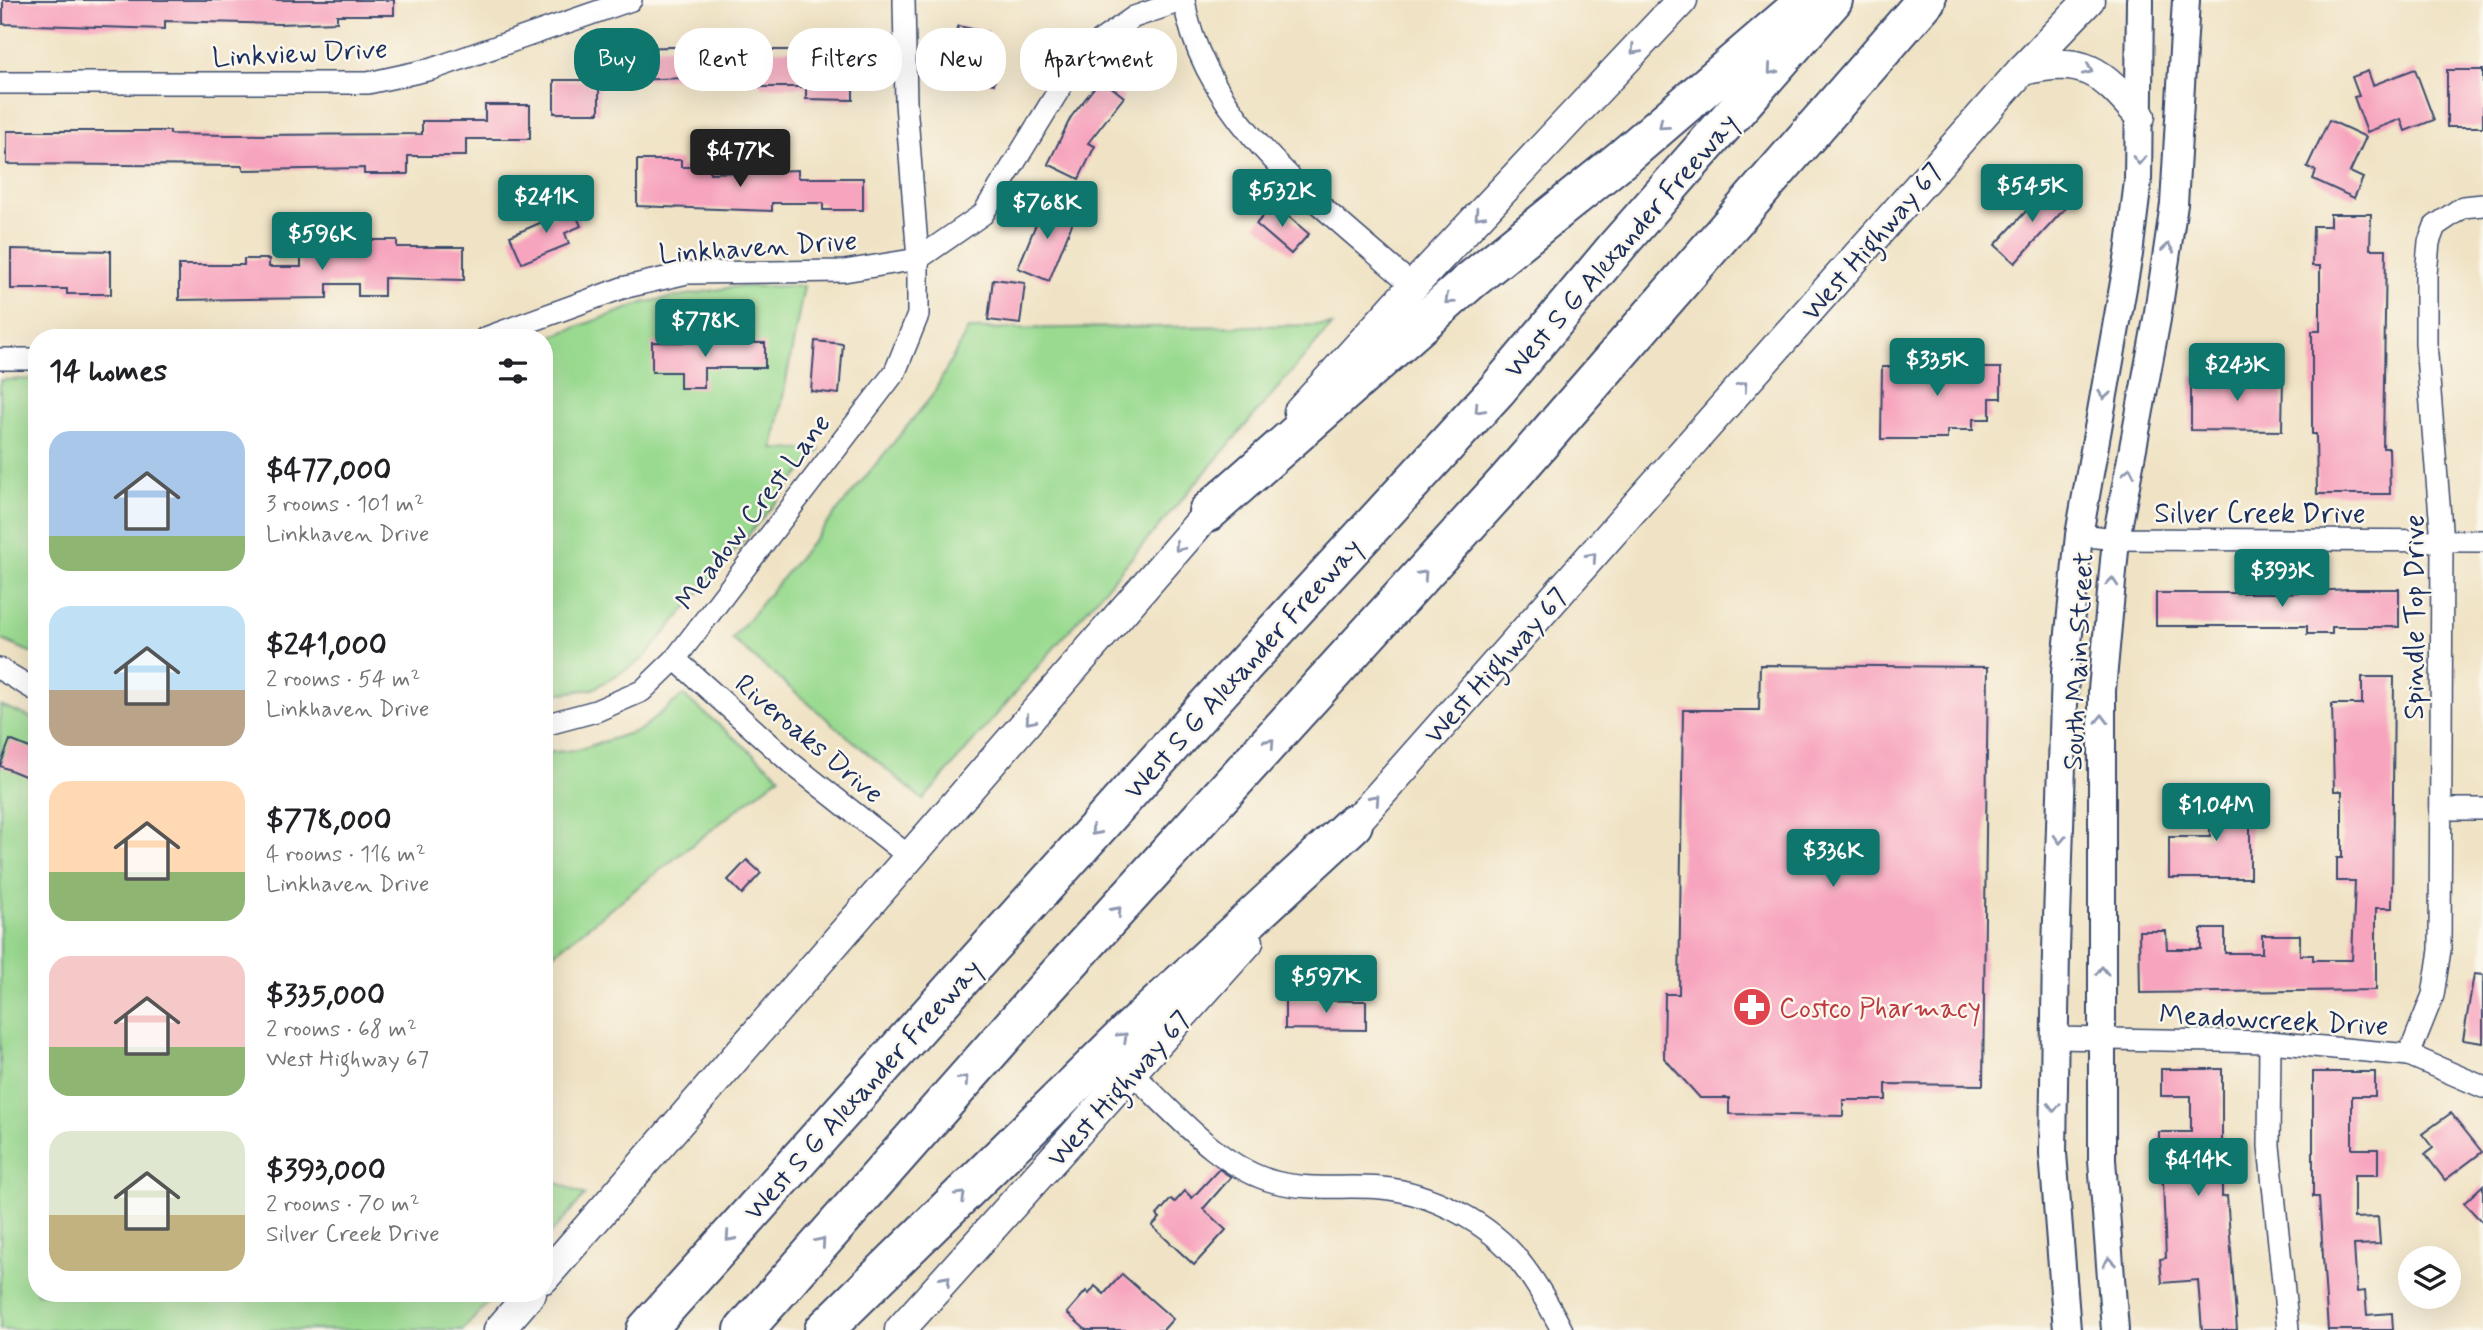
<!DOCTYPE html>
<meta charset="utf-8">
<style>
:root{--surface:#fff;--page:#f2f2f2;--text:#202124;--muted:#757577;--accent:#0f766e}
body{margin:0;font-family:Mynerve,sans-serif;background:var(--page);color:var(--text);height:100vh;display:flex;flex-direction:column;font-size:26px;white-space:nowrap}
*{box-sizing:border-box;margin:0}
p{font-size:23px;color:var(--muted)}
.icon{flex:none;width:38px;height:38px;fill:none;stroke:currentColor;stroke-width:2;stroke-linecap:round;stroke-linejoin:round}
.map{position:relative;flex:1;overflow:hidden}
.drawer{position:absolute;left:28px;top:329px;width:525px;height:973px;display:flex;flex-direction:column;background:var(--surface);border-radius:28px;box-shadow:0 7px 28px #0002}
.drawer>*{flex:none}
.top-card{position:absolute;left:574px;top:28px;width:665px;height:63px;display:flex;gap:14px}
.controls{position:absolute;left:2398px;top:1246px;display:grid;gap:14px}
.controls a{display:grid;place-items:center;width:63px;height:63px;border-radius:50%;background:var(--surface);box-shadow:0 7px 28px #0002;font-size:35px}
.price{position:absolute;translate:-50% -60px;padding:0 16px;border-radius:7px;background:var(--accent);color:#fff;font-size:23px;line-height:46px;filter:drop-shadow(0 2px 4px #0008)}
.price::after{content:'';position:absolute;left:50%;top:42px;width:21px;height:16px;margin-left:-10px;background:inherit;clip-path:polygon(0 0,100% 0,50% 100%)}
.price.active{background:#222;color:#fff}
ul{padding:0;list-style:none}
li{display:flex;align-items:center;gap:21px;height:175px;padding:0 21px}
li span{display:grid;place-items:center;flex:none;width:196px;height:140px;border-radius:21px;color:#555}
li>.icon{margin-inline-start:auto}
span .icon{width:84px;height:84px;fill:#fffc;stroke-width:1}
li b{font-size:30px}
h2{display:flex;justify-content:space-between;align-items:center;height:84px;padding:0 21px;font-size:30px}
.tag{padding:0 24px;border-radius:28px;background:var(--surface);box-shadow:0 7px 28px #0002;font-size:24px;line-height:63px}
.tag.active{background:var(--accent);color:#fff}
.map>svg:first-child{display:block}
.green{fill:#9ada90;stroke:#5a8477;stroke-width:2}
.building{fill:#f7a4be}
.lines{fill:none;stroke-linecap:round;stroke-linejoin:round}
.minor-casing{stroke:#3b4a6d;stroke-width:24}
.tertiary-casing{stroke:#3b4a6d;stroke-width:30}
.secondary-casing{stroke:#3b4a6d;stroke-width:33}
.motorway-casing{stroke:#3b4a6d;stroke-width:42}
.minor{stroke:#fff;stroke-width:21}
.tertiary{stroke:#fff;stroke-width:26}
.secondary{stroke:#fff;stroke-width:30}
.motorway{stroke:#fff;stroke-width:38}
.oneway{stroke:#8d97ae}
.labels{text-anchor:middle;stroke-width:5;stroke-linejoin:round;paint-order:stroke}
.street-label{font-size:28px;fill:#1b2f5e;stroke:#fbf7ec}
.health-label{font-size:28px;fill:#be3a42;stroke:#fbf7ec;text-anchor:start}
</style>
<div class="map">
<svg width="2483" height="1330" viewBox="0 0 2483 1330">
<rect width="100%" height="100%" fill="#fbf7ec"/>
<filter id="ink" filterUnits="userSpaceOnUse"><feTurbulence type="fractalNoise" baseFrequency=".0143" numOctaves="2"/><feDisplacementMap in="SourceGraphic" scale="14" xChannelSelector="R" yChannelSelector="G"/><feConvolveMatrix kernelMatrix="1 2 1 2 8 2 1 2 1" color-interpolation-filters="sRGB"/></filter>
<filter id="wash" filterUnits="userSpaceOnUse"><feTurbulence type="fractalNoise" baseFrequency=".00686" numOctaves="4" result="noise"/><feDisplacementMap in="SourceGraphic" scale="28" xChannelSelector="R" yChannelSelector="G"/><feGaussianBlur stdDeviation="1.57" result="paint"/><feColorMatrix in="noise" values="0 0 0 0 0 0 0 0 0 0 0 0 0 0 0 0 0 1.4 0 .05"/><feComposite in="paint" operator="in"/></filter>
<g filter="url(#wash)">
<rect width="100%" height="100%" fill="#f0e3c5"/>
<g class="green">
<polygon points="804,286 773,449 820,450 642,660 593,689 544,695 544,339 646,302 733,287"/>
<polygon points="1332,325 923,800 732,639 932,396 968,329"/>
<polygon points="37,379 37,655 0,639 0,380"/>
<polygon points="683,695 780,776 544,961 544,753 577,750 640,730"/>
<polygon points="0,705 37,720 37,1293 497,1293 463,1330 0,1330"/>
<polygon points="544,1177 585,1195 544,1241"/>
</g>
<g id="blocks">
<g class="building">
<polygon points="3,0 394,0 394,15 337,15 337,22 279,24 165,21 165,29 3,24"/>
<polygon points="958,26 987,32 984,49 1000,53 994,84 948,74"/>
<polygon points="806,39 825,39 824,64 853,64 853,100 806,99 806,87 760,87 760,50 806,50"/>
<polygon points="711,46 712,77 632,80 632,48"/>
<polygon points="2415,69 2434,120 2405,131 2401,119 2367,132 2354,97 2359,96 2352,77 2368,71 2373,85"/>
<rect x="2447" y="70" width="36" height="57"/>
<polygon points="1101,79 1124,97 1088,143 1095,146 1079,179 1048,164 1071,117"/>
<rect x="554" y="80" width="45" height="33"/>
<polygon points="485,105 530,105 530,139 466,139 466,156 408,156 408,174 364,174 364,168 243,170 243,166 7,164 7,131 170,131 170,134 228,135 422,134 422,121 485,121"/>
<polygon points="2329,120 2366,137 2350,172 2363,178 2354,198 2313,179 2316,171 2307,167"/>
<polygon points="637,160 681,160 681,167 710,167 710,173 798,170 798,178 863,178 863,210 823,210 823,203 772,203 772,211 637,206"/>
<polygon points="2050,185 2070,203 2015,263 1995,245"/>
<polygon points="1045,202 1076,214 1049,281 1018,268"/>
<polygon points="571,203 581,226 565,233 569,244 522,263 510,236 556,216 553,211"/>
<polygon points="1274,204 1309,234 1291,254 1256,224"/>
<polygon points="2330,214 2371,214 2370,249 2386,249 2383,448 2389,448 2390,494 2317,494 2316,434 2312,434 2312,331 2320,331 2320,266 2312,266 2313,226 2330,226"/>
<polygon points="358,240 397,240 397,247 464,247 464,280 384,278 384,296 358,296 358,284 327,284 327,298 179,300 179,265 244,265 244,259 269,259 269,267 301,267 301,243 325,243 325,254 358,254"/>
<polygon points="11,249 111,251 111,294 67,294 67,289 11,289"/>
<polygon points="993,279 1025,283 1020,324 988,320"/>
<polygon points="815,341 843,344 839,394 811,391"/>
<polygon points="652,342 765,343 765,368 704,368 704,388 680,388 680,372 652,372"/>
<polygon points="1943,350 1971,350 1971,368 2001,368 2001,398 1990,398 1990,419 1973,419 1973,430 1947,430 1947,439 1881,439 1882,367 1943,367"/>
<polygon points="2191,375 2283,377 2282,431 2191,430"/>
<polygon points="2347,589 2399,589 2399,627 2332,627 2332,634 2307,634 2307,626 2156,626 2156,593 2286,593"/>
<polygon points="1760,665 1988,667 1983,1085 1886,1084 1886,1100 1843,1100 1843,1116 1729,1114 1729,1098 1700,1098 1664,1058 1665,994 1679,994 1683,710 1759,710"/>
<polygon points="2362,677 2394,677 2392,908 2376,908 2376,990 2140,993 2139,931 2166,931 2167,949 2201,949 2201,929 2225,929 2225,953 2262,953 2262,935 2300,935 2300,955 2313,955 2313,960 2352,960 2355,881 2337,881 2337,858 2342,858 2342,791 2334,791 2332,704 2362,704"/>
<polygon points="10,740 37,751 37,781 0,766"/>
<polygon points="2210,794 2250,794 2250,878 2169,878 2169,837 2210,837"/>
<polygon points="747,860 761,873 742,894 728,880"/>
<polygon points="2474,974 2483,975 2483,1043 2463,1040"/>
<polygon points="1285,1000 1366,1001 1366,1030 1285,1029"/>
<polygon points="2161,1069 2222,1069 2222,1197 2227,1196 2237,1330 2202,1330 2198,1280 2162,1283 2160,1259 2166,1258 2163,1182 2159,1182 2159,1132 2191,1132 2191,1096 2161,1096"/>
<polygon points="2313,1072 2375,1072 2375,1096 2352,1096 2352,1149 2378,1149 2378,1175 2354,1175 2354,1218 2378,1217 2380,1244 2354,1245 2357,1292 2365,1291 2367,1315 2392,1313 2393,1330 2328,1330 2319,1197 2313,1197"/>
<polygon points="2451,1113 2482,1152 2445,1180 2425,1154 2433,1148 2422,1134"/>
<polygon points="1219,1169 1231,1177 1203,1209 1226,1230 1194,1265 1152,1226 1160,1218 1157,1215 1171,1199 1175,1202 1185,1191 1192,1198"/>
<polygon points="2483,1185 2483,1223 2464,1203"/>
<polygon points="1122,1274 1173,1319 1163,1330 1086,1330 1067,1313 1086,1291 1089,1294 1095,1286 1104,1294"/>
</g>
</g>
</g>
<g filter="url(#ink)">
<use href="#blocks" fill-opacity="0" stroke="#3b4a6d" stroke-width="2"/>
<g class="lines">
<defs>
<g id="minor">
<path d="M1184 0C1203 122 1326 208 1413 286"/>
<polyline points="0,83 368,83 432,69 631,0"/>
<polyline points="485,338 622,288 687,273 844,271 918,259 983,214 1068,75 1094,45 1134,17 1184,0"/>
<polyline points="0,359 37,359"/>
<polyline points="2079,535 2116,539 2483,541"/>
<polyline points="675,659 791,763 911,858"/>
<polyline points="0,669 37,691"/>
<polyline points="544,725 596,711 642,691 675,659 895,372 918,315 918,259 906,103 904,0"/>
<polyline points="2441,809 2483,809"/>
<polyline points="2055,1038 2270,1042 2409,1055 2483,1087"/>
<polyline points="2270,1042 2269,1146 2288,1330"/>
<polyline points="2409,1055 2433,995 2440,950 2442,541 2426,343 2426,274 2429,242 2435,226 2463,207 2483,205"/>
<path d="M1132 1073C1173 1111 1218 1167 1275 1182 1310 1191 1346 1185 1381 1188 1430 1192 1490 1223 1520 1262 1537 1283 1550 1307 1562 1330"/>
</g>
<g id="tertiary">
<polyline points="2067,1330 2053,1153 2056,950 2065,672 2079,535 2129,254 2138,181 2140,0"/>
<polyline points="2115,1330 2102,1160 2102,690 2116,539 2157,319 2174,204 2186,0"/>
</g>
<g id="secondary">
<path d="M2022 70C2085 56 2100 70 2140 116"/>
<polyline points="1299,412 1413,286 1682,0"/>
<polyline points="1340,840 2022,70 2089,0"/>
<polyline points="544,1278 1223,496"/>
<polyline points="499,1330 531,1293"/>
<polyline points="900,1330 1248,942"/>
</g>
<g id="motorway">
<polyline points="1208,512 1469,282 1624,157 1800,6"/>
<polyline points="646,1330 1212,700 1496,391 1619,244 1833,0"/>
<polyline points="744,1330 1046,988 1508,480 1926,0"/>
<polyline points="824,1330 1128,1032 1353,824"/>
</g>
</defs>
<use href="#minor" class="minor-casing"/>
<use href="#tertiary" class="tertiary-casing"/>
<use href="#secondary" class="secondary-casing"/>
<use href="#motorway" class="motorway-casing"/>
<use href="#minor" class="minor"/>
<use href="#tertiary" class="tertiary"/>
<use href="#secondary" class="secondary"/>
<use href="#motorway" class="motorway"/>
</g>
<defs><path id="oneway-chevron" d="M-2-3.5L2.5 0L-2 3.5" fill="none" stroke-width="1.6" stroke-linecap="round" stroke-linejoin="round" transform="scale(1.75)"/></defs>
<g class="oneway">
<use href="#oneway-chevron" transform="translate(1635 50) rotate(133)"/>
<use href="#oneway-chevron" transform="translate(1772 70) rotate(131)"/>
<use href="#oneway-chevron" transform="translate(2088 70) rotate(24)"/>
<use href="#oneway-chevron" transform="translate(1663 125) rotate(140)"/>
<use href="#oneway-chevron" transform="translate(2139 160) rotate(91)"/>
<use href="#oneway-chevron" transform="translate(1479 215) rotate(133)"/>
<use href="#oneway-chevron" transform="translate(2168 248) rotate(-82)"/>
<use href="#oneway-chevron" transform="translate(1449 300) rotate(138)"/>
<use href="#oneway-chevron" transform="translate(1743 386) rotate(-49)"/>
<use href="#oneway-chevron" transform="translate(2104 395) rotate(100)"/>
<use href="#oneway-chevron" transform="translate(1479 409) rotate(133)"/>
<use href="#oneway-chevron" transform="translate(2129 472) rotate(-79)"/>
<use href="#oneway-chevron" transform="translate(1179 547) rotate(130)"/>
<use href="#oneway-chevron" transform="translate(1592 557) rotate(-48)"/>
<use href="#oneway-chevron" transform="translate(1423 575) rotate(-48)"/>
<use href="#oneway-chevron" transform="translate(2112 582) rotate(-85)"/>
<use href="#oneway-chevron" transform="translate(2102 719) rotate(-89)"/>
<use href="#oneway-chevron" transform="translate(1030 720) rotate(131)"/>
<use href="#oneway-chevron" transform="translate(1270 743) rotate(-48)"/>
<use href="#oneway-chevron" transform="translate(1375 799) rotate(-48)"/>
<use href="#oneway-chevron" transform="translate(1095 831) rotate(132)"/>
<use href="#oneway-chevron" transform="translate(2060 839) rotate(92)"/>
<use href="#oneway-chevron" transform="translate(1117 911) rotate(-48)"/>
<use href="#oneway-chevron" transform="translate(2102 971) rotate(-91)"/>
<use href="#oneway-chevron" transform="translate(1123 1037) rotate(-44)"/>
<use href="#oneway-chevron" transform="translate(964 1080) rotate(-48)"/>
<use href="#oneway-chevron" transform="translate(2054 1107) rotate(91)"/>
<use href="#oneway-chevron" transform="translate(961 1196) rotate(-44)"/>
<use href="#oneway-chevron" transform="translate(730 1237) rotate(132)"/>
<use href="#oneway-chevron" transform="translate(821 1242) rotate(-49)"/>
<use href="#oneway-chevron" transform="translate(2109 1262) rotate(-95)"/>
<use href="#oneway-chevron" transform="translate(946 1280) rotate(-48)"/>
</g>
</g>
<defs>
<symbol id="pharmacy-disc" viewBox="-11 -11 22 22"><circle r="9.5" fill="#e0444e" stroke="#fbf7ec"/><path d="M-2-6h4v4h4v4h-4v4h-4v-4h-4v-4h4Z" fill="#fff"/></symbol>
</defs>
<g fill-rule="evenodd">
<use href="#pharmacy-disc" x="1730" y="985" width="44" height="44"/>
</g>
<g class="labels">
<g class="street-label">
<text transform="translate(300 52) rotate(-3)" y="10">Linkview Drive</text>
<text transform="translate(1871 241) rotate(-49)" y="10">West Highway 67</text>
<text transform="translate(1620 245) rotate(-49)" y="10">West S G Alexander Freeway</text>
<text transform="translate(758 246) rotate(-4)" y="10">Linkhaven Drive</text>
<text transform="translate(752 511) rotate(-53)" y="10">Meadow Crest Lane</text>
<text x="2260" y="522">Silver Creek Drive</text>
<text transform="translate(2413 617) rotate(-90)" y="10">Spindle Top Drive</text>
<text transform="translate(2077 661) rotate(-87)" y="10">South Main Street</text>
<text transform="translate(1495 665) rotate(-48)" y="10">West Highway 67</text>
<text transform="translate(1242 668) rotate(-48)" y="10">West S G Alexander Freeway</text>
<text transform="translate(810 738) rotate(40)" y="10">Riveroaks Drive</text>
<text transform="translate(2274 1019) rotate(3)" y="10">Meadowcreek Drive</text>
<text transform="translate(1118 1088) rotate(-48)" y="10">West Highway 67</text>
<text transform="translate(862 1089) rotate(-48)" y="10">West S G Alexander Freeway</text>
</g>
<g class="health-label">
<text x="1779" y="1017">Costco Pharmacy</text>
</g>
</g>
</svg>
<div class="controls">
<a><svg class="icon" aria-label="layers" viewBox="0 0 24 24"><path d="M12 4l9 5-9 5-9-5zM3 14l9 5 9-5"/></svg></a>
</div>
<b class="price active" style="left:740px;top:189px">$477K</b>
<b class="price" style="left:2032px;top:224px">$545K</b>
<b class="price" style="left:1282px;top:229px">$532K</b>
<b class="price" style="left:546px;top:235px">$241K</b>
<b class="price" style="left:1047px;top:241px">$768K</b>
<b class="price" style="left:322px;top:272px">$596K</b>
<b class="price" style="left:705px;top:359px">$778K</b>
<b class="price" style="left:1937px;top:398px">$335K</b>
<b class="price" style="left:2237px;top:403px">$243K</b>
<b class="price" style="left:2282px;top:609px">$393K</b>
<b class="price" style="left:2216px;top:843px">$1.04M</b>
<b class="price" style="left:1833px;top:889px">$336K</b>
<b class="price" style="left:1326px;top:1015px">$597K</b>
<b class="price" style="left:2198px;top:1198px">$414K</b>
<div class="top-card">
<a class="tag active">Buy</a>
<a class="tag">Rent</a>
<a class="tag">Filters</a>
<a class="tag">New</a>
<a class="tag">Apartment</a>
</div>
<section class="drawer">
<h2>14 homes<svg class="icon" aria-label="filters" viewBox="0 0 24 24"><path d="M4 7h16M4 17h16"/><circle cx="9" cy="7" r="2"/><circle cx="15" cy="17" r="2"/></svg></h2>
<ul>
<li><span style="background:linear-gradient(#a9c7e8 75%,#8fb573 0)"><svg class="icon" aria-label="home" viewBox="0 0 24 24"><path d="M3 11l9-7 9 7M6 9v11h12V9"/></svg></span><div><b>$477,000</b><p>3 rooms · 101 m²</p><p>Linkhaven Drive</p></div></li>
<li><span style="background:linear-gradient(#bfe0f5 60%,#b9a48a 0)"><svg class="icon" aria-label="home" viewBox="0 0 24 24"><path d="M3 11l9-7 9 7M6 9v11h12V9"/></svg></span><div><b>$241,000</b><p>2 rooms · 54 m²</p><p>Linkhaven Drive</p></div></li>
<li><span style="background:linear-gradient(#ffd9b3 65%,#8fb573 0)"><svg class="icon" aria-label="home" viewBox="0 0 24 24"><path d="M3 11l9-7 9 7M6 9v11h12V9"/></svg></span><div><b>$778,000</b><p>4 rooms · 116 m²</p><p>Linkhaven Drive</p></div></li>
<li><span style="background:linear-gradient(#f6c9c9 65%,#8fb573 0)"><svg class="icon" aria-label="home" viewBox="0 0 24 24"><path d="M3 11l9-7 9 7M6 9v11h12V9"/></svg></span><div><b>$335,000</b><p>2 rooms · 68 m²</p><p>West Highway 67</p></div></li>
<li><span style="background:linear-gradient(#dfe7d0 60%,#c2b280 0)"><svg class="icon" aria-label="home" viewBox="0 0 24 24"><path d="M3 11l9-7 9 7M6 9v11h12V9"/></svg></span><div><b>$393,000</b><p>2 rooms · 70 m²</p><p>Silver Creek Drive</p></div></li>
</ul>
</section>
</div>
